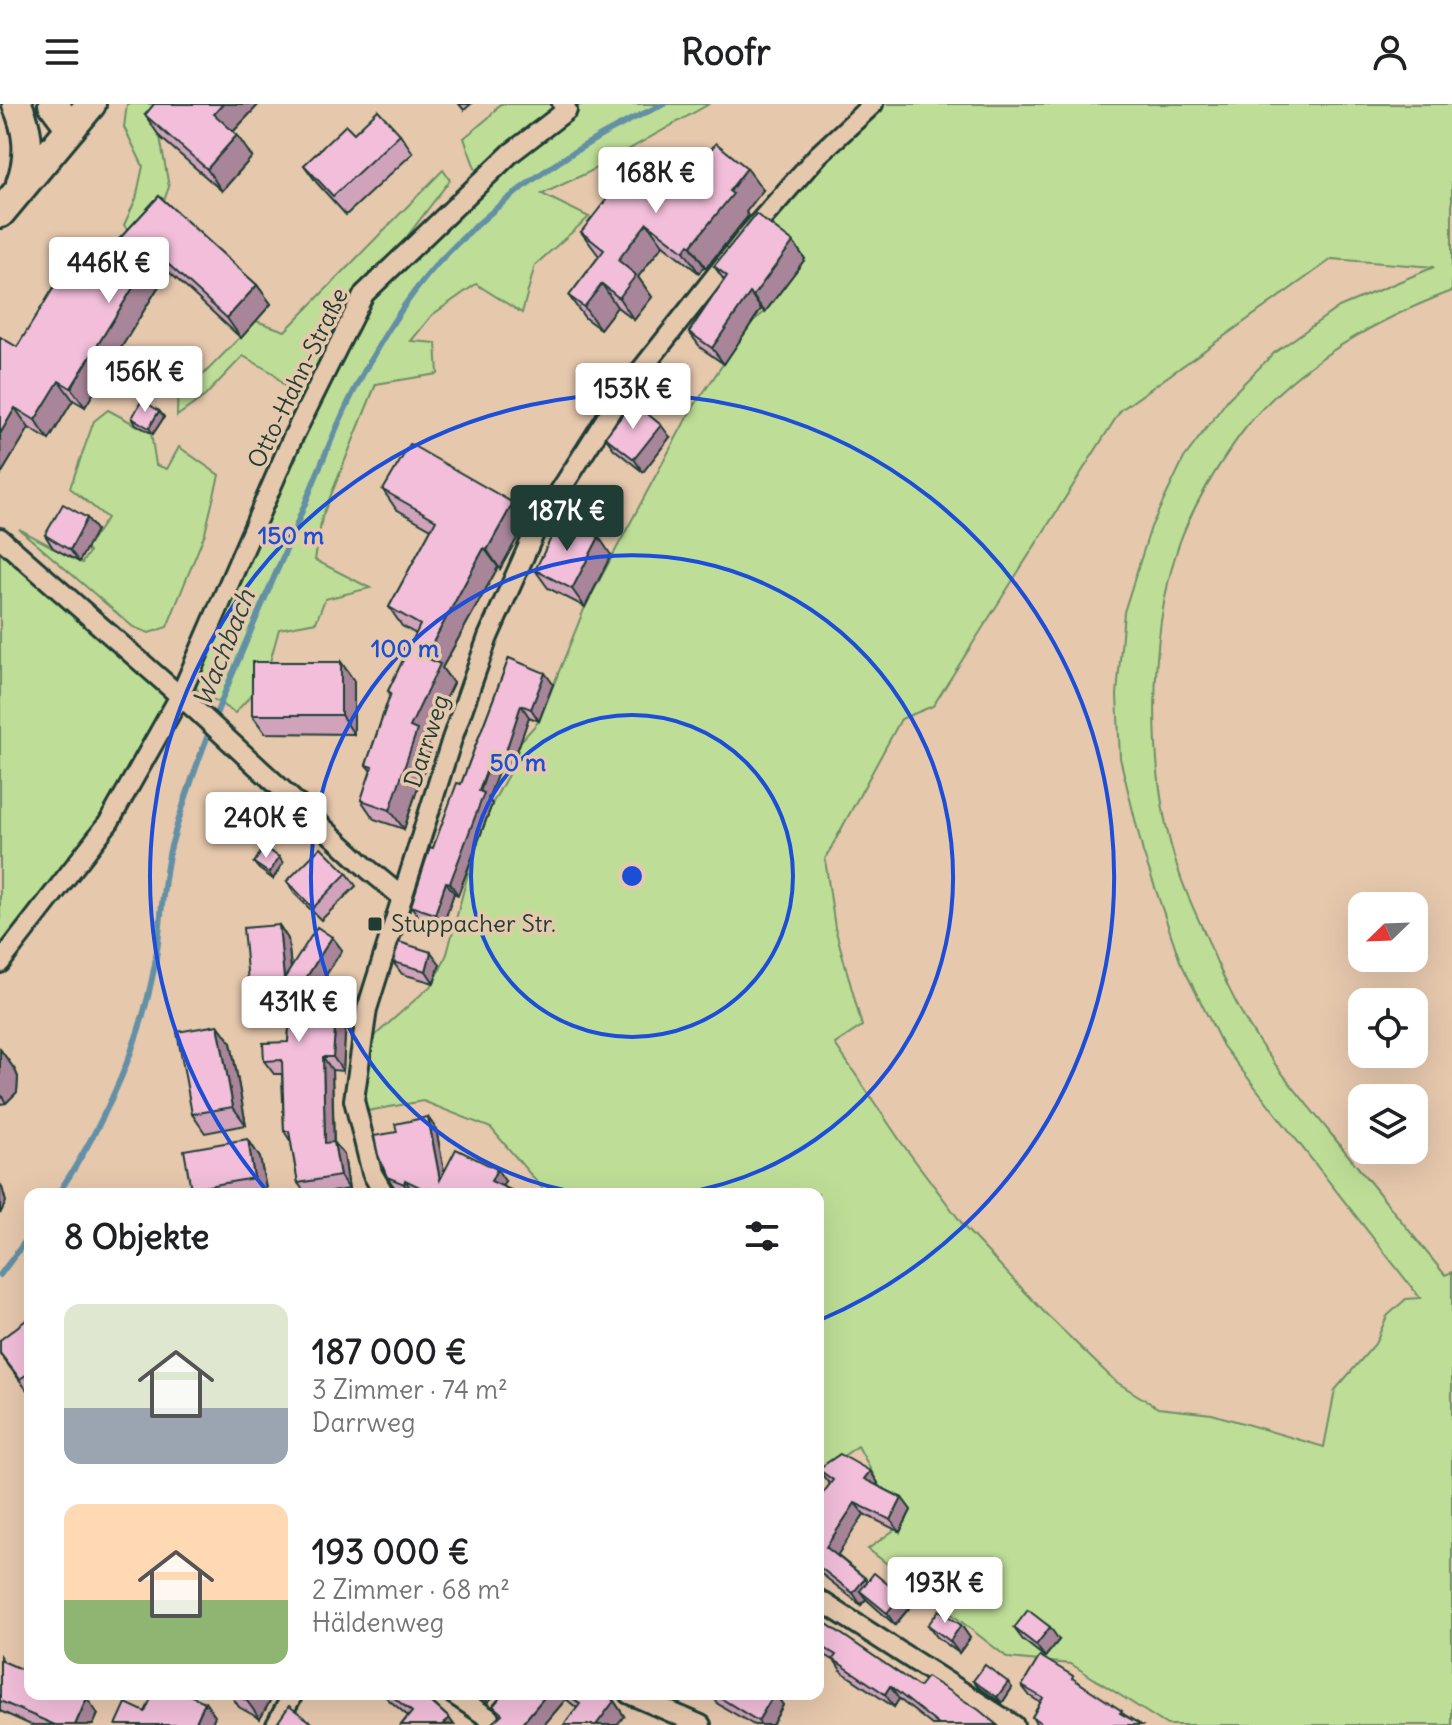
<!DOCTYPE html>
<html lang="de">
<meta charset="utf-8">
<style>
:root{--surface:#fff;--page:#f2f2f2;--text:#202124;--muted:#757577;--accent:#1f3d34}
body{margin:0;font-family:Delius,sans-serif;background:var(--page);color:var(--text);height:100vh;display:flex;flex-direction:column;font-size:30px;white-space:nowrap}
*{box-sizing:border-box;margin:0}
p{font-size:26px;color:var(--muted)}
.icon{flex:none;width:44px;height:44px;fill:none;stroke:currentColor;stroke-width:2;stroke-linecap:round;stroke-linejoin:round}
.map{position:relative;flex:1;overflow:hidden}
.drawer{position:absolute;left:24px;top:1084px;width:800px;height:512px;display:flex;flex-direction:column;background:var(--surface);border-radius:16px;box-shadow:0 8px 32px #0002}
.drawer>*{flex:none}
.needle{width:52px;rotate:247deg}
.controls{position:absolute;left:1348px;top:788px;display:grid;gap:16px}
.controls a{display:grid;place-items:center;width:80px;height:80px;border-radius:16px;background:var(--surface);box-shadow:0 8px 32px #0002;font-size:40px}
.price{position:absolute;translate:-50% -68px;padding:0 18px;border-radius:8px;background:#fff;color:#222;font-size:26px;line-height:52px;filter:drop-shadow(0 2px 4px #0008)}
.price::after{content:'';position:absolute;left:50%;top:48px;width:24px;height:18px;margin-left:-12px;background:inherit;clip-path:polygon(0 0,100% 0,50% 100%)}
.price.selected{background:var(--accent);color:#fff}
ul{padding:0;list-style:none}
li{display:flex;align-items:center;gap:24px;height:200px;padding:0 40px}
li span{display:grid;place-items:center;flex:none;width:224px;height:160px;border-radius:16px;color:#555}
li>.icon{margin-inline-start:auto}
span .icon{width:96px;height:96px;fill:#fffc;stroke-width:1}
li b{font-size:34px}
h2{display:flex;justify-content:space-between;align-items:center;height:96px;padding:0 40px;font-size:34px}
header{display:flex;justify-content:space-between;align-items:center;height:104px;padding:0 40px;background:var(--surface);font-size:36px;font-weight:700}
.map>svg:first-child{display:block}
.green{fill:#bede97;stroke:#6e8e66;stroke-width:2;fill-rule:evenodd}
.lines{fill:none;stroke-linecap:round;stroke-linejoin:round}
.stream{stroke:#6490a5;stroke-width:6}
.minor-casing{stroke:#1f3d34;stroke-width:24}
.primary-casing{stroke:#1f3d34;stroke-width:34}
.minor{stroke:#e6c8ad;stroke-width:18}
.primary{stroke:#e6c8ad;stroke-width:28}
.wall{fill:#d0a3bb;stroke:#1f3d34;stroke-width:2}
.shaded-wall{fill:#a98599;stroke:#1f3d34;stroke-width:2}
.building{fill:#f2beda;stroke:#1f3d34;stroke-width:2}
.ring{fill:none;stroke:#1d4ed8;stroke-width:4}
.poi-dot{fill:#1f3d34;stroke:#e6c8ad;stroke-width:3}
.labels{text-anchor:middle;stroke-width:7;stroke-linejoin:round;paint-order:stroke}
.street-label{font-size:24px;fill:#1f3d34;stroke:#e6c8ad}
.poi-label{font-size:24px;fill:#1f3d34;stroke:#e6c8ad;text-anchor:start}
.water-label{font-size:26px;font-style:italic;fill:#25443d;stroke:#e6c8ad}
.centre{fill:#1d4ed8;stroke:#e6c8ad;stroke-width:4}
.ring-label{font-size:24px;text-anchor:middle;font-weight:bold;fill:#1d4ed8;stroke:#e6c8ad;stroke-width:7;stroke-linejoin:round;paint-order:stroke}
</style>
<header><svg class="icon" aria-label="menu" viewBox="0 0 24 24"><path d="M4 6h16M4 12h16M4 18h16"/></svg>Roofr<svg class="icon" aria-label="person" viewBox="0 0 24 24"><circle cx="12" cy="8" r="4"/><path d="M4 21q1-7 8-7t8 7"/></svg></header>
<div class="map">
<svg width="1452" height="1621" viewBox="0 0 1452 1621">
<rect width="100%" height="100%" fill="#e6c8ad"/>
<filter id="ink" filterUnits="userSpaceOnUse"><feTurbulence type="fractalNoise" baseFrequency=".0125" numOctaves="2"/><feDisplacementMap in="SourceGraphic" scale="16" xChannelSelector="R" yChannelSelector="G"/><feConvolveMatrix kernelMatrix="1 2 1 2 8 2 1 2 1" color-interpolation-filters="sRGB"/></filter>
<g filter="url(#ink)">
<g class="green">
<polygon points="127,0 189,0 160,33 169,83 157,115 131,131 124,121 136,95 143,62 124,23"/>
<polygon points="500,0 562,0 568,6 583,0 709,0 587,69 542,90 589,113 535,161 522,209 476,180 432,211 411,237 436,239 438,270 376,280 322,413 315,456 370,484 325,495 316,518 279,525 265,576 235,609 186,578 306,307 273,269 243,252 205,292 177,312 178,272 199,275 256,217 285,227 443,66 450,76 368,184 480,78 464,34 488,14"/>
<path d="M873 0H1452V187C1378 215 1298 259 1247 322 1222 354 1191 404 1178 443 1148 534 1147 674 1178 765 1185 788 1196 810 1206 832 1220 867 1236 903 1257 935 1279 968 1306 999 1331 1030 1369 1077 1407 1124 1445 1171L1452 1168V1621H1167L1071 1560 1008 1554 868 1445 905 1418 881 1391 878 1379 858 1342 820 1368 818 1365V1090H547L491 1024 423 997 356 1009 361 944 434 879 447 850 472 754 492 700 510 667 521 637 539 617 585 503 690 308 753 217 765 208 804 155 761 115ZM1332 155 1434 163 1339 203 1274 249 1229 294 1184 354 1151 423 1124 508 1117 591 1120 654 1143 748 1180 857 1223 942 1420 1194 1406 1195 1387 1212 1375 1240 1335 1286 1324 1343 1212 1310 1158 1304 1115 1277 1045 1209 967 1126 901 1038 835 940 862 922 835 824 825 755 901 615 933 602 1121 306Z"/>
<polygon points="108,306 151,329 156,361 167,365 179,343 219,371 205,429 167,523 149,529 133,523 19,425 82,459 89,448 86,445 107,414 70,384 94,317"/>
<polygon points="0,434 180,592 109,718 0,859"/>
</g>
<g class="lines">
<g class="stream">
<path d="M58 1090C103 1022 139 945 154 865 162 824 161 782 171 742 199 641 244 542 286 446 308 394 327 341 352 291 375 245 403 198 437 160 500 93 580 37 664 0"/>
<polyline points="0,1171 30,1131"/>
</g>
<defs>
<g id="minor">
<polyline points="0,434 197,607 368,765 402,793"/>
<polyline points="0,859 109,718 180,592 292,335 364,190 511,49 567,6 562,0"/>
<polyline points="384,1090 372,1069 354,996 367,905 452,635 488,533 537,423 619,294 747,132 818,51 873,0"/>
<polyline points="818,1495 1014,1621"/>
<polyline points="453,1590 489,1614"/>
<polyline points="629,1590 701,1621"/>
<polyline points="276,1621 293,1590"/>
</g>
<g id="primary">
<path d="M17 0C29 27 31 52 21 79"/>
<polyline points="53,0 71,24"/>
<polyline points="0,109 91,0"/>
</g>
</defs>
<use href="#minor" class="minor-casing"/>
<use href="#primary" class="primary-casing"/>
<use href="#minor" class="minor"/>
<use href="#primary" class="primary"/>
</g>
<g class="wall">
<polygon points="259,0 233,28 252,53 222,87 160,33 145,11"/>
<polygon points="459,0 471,0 464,6"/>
<polygon points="354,29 400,30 413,49 346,111 317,79 304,61"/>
<polygon points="691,71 763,86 746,108 748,112 706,164 704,162 699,169 663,141 638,173 652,193 634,216 617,203 600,225 585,214 569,192 599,152 581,128 649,79"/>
<polygon points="159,92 257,181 271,200 241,234 168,167 85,303 73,296 49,336 29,324 1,370 0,233 17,243 78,176 112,143"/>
<polygon points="793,138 805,155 765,208 761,205 724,260 701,244 689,228 724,176 714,162"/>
<polygon points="159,307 164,313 153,330 136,320 132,314"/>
<polygon points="605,333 670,333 643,368 614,345"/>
<polygon points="383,386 513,399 526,418 500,465 498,463 442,564 453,579 425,637 431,644 404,725 374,715 361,696 371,667 366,661 390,590 388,587 416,530 402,522 389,503 431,425 396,405"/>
<polygon points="87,414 96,426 79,458 53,444 45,431"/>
<polygon points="611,451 585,503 548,484 535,466"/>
<polygon points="509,554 553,580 539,617 529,613 510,667 500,663 488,695 492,700 458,791 454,789 443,821 419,813 411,802 433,744 461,680"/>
<polygon points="341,558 354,577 354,630 265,629 252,611"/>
<polygon points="254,759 283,759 273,775 259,765"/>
<polygon points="347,769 356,782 321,816 295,790 287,777"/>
<polygon points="279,821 288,835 291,864 332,833 342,846 320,880 347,895 343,967 332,966 334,1038 344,1051 349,1085 319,1090 306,1090 298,1079 291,1038 284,1027 282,970 274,970 264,957 288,938 291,899 258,902 249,889"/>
<polygon points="393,858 440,860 434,879 402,870"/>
<polygon points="218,921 231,939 246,1021 205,1029 192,1010"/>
<polygon points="0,945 15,966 18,973 17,988 6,999 0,1000"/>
<polygon points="436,1025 444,1068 505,1077 502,1082 519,1090 417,1090 413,1088 412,1090 408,1090 395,1084 387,1073 397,1028"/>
<polygon points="248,1035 260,1054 267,1090 194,1090 191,1085"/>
<polygon points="30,1213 30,1290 0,1250"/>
<polygon points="818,1365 870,1367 878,1379 876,1381 902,1394 911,1406 900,1428 864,1410 837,1451 865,1474 867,1477 901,1491 910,1503 895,1521 866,1495 861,1501 819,1468 818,1470 818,1396 830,1380 827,1377"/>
<polygon points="818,1514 919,1583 997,1621 932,1621 899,1595 894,1603 842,1568 835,1557 818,1547"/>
<polygon points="928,1521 961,1521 970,1534 959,1549 937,1533"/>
<polygon points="1014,1524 1059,1536 1045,1553 1023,1536"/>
<polygon points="0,1552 4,1558 98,1610 93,1621 31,1621 0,1607"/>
<polygon points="973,1577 1008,1578 1012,1584 1002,1599 978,1583"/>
<polygon points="1078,1578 1125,1611 1141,1621 1037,1621 1032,1613 1041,1599 1030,1592 1022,1582"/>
<polygon points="230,1590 274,1590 260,1615 239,1603"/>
<polygon points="383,1590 432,1590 436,1595 433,1599 449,1614 454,1621 401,1621 408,1612 389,1596"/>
<polygon points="479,1590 496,1590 488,1598"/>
<polygon points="503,1590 605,1590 614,1597 624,1612 577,1604 566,1595 544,1621 490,1621 500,1612 493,1602"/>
<polygon points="711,1590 775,1590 783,1601 772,1621 754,1621 718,1600"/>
</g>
<g class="shaded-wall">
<polygon points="223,0 259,0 229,32 214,10"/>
<polygon points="237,31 252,53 222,87 207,65"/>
<polygon points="747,64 763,86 746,108 748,112 706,164 691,142"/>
<polygon points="647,119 663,141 638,173 652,193 634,216 619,194 618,156"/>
<polygon points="793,138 805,155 765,208 753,192"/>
<polygon points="689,140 704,162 699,169 684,147"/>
<polygon points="155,148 168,167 85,303 71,284"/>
<polygon points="602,180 617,203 600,225 584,203"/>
<polygon points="257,181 271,200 241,234 227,214"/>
<polygon points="750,189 761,205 724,260 712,244"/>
<polygon points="59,277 73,296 49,336 35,316"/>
<polygon points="15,304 29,324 1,370 0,330"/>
<polygon points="159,307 164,313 153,330 149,324"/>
<polygon points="661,321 670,333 643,368 634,355"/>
<polygon points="513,399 526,418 500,465 487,446"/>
<polygon points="87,414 96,426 79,458 70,446"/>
<polygon points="599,433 611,451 585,503 572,485"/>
<polygon points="484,444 498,463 442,564 453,579 425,637 431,644 404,725 390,706 425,553"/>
<polygon points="341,558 354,577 354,630 341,611"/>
<polygon points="545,569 553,580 539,617 531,605"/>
<polygon points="521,601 529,613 510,667 503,656"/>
<polygon points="492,652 500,663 488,695 492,700 458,791 450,779"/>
<polygon points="279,753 283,759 273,775 269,769"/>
<polygon points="446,778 454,789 443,821 435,810"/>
<polygon points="279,821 288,835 293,886 284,875"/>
<polygon points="332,833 342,846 312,893 303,879"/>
<polygon points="431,848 440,860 434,879 426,867"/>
<polygon points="338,882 347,895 343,967 333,953"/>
<polygon points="218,921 231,939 246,1021 233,1003"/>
<polygon points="0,945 15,966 18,973 17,988 6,999 0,989"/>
<polygon points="323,953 332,966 334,1053 325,1039"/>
<polygon points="428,1013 436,1025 448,1087 440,1076"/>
<polygon points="248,1035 260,1054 267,1090 265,1090 254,1074"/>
<polygon points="334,1038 344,1051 349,1085 340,1072"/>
<polygon points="497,1065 505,1077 499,1089 491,1077"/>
<polygon points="405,1076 413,1088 412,1090 411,1090 404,1080"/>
<polygon points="0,1080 2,1083 6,1098 0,1110"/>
<polygon points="870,1367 878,1379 872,1387 864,1375"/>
<polygon points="902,1394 911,1406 900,1428 891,1416"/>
<polygon points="855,1399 864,1410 835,1455 826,1443"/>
<polygon points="865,1474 873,1486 860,1487 866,1495 861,1501 853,1489"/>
<polygon points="901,1491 910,1503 895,1521 887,1509"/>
<polygon points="961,1521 970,1534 959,1549 950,1537"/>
<polygon points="1050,1523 1059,1536 1045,1553 1036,1541"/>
<polygon points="1008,1578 1012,1584 1002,1599 997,1593"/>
<polygon points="890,1582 899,1595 894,1603 885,1590"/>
<polygon points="251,1590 274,1590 260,1615 247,1597"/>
<polygon points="421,1590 432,1590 436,1595 430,1603"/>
<polygon points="547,1590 563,1590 566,1595 544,1621 521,1621"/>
<polygon points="774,1590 775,1590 783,1601 772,1621 761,1621 758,1617"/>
<polygon points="87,1594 98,1610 93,1621 75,1621"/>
<polygon points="614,1597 624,1612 617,1621 596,1621"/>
<polygon points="205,1598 215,1612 211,1621 198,1621 196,1618"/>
<polygon points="449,1614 454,1621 444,1620"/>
</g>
<g class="building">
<polygon points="154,0 223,0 214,10 237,31 207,65 145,11"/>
<polygon points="378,6 400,30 333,92 304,61 346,21 354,29"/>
<polygon points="716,39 747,64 729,87 733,90 691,142 689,140 684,147 647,119 618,156 636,171 619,194 602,180 584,203 569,192 604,146 581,128 631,64 649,79 669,53 691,71"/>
<polygon points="159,92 257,181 227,214 155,148 71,284 59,277 35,316 15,304 0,330 0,233 17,243 64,167 78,176 102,137 112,143"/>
<polygon points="756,110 793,138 753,192 750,189 712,244 689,228 727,172 714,162"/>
<polygon points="142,296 159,307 149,324 132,314"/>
<polygon points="633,298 661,321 634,355 605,333"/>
<polygon points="410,340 513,399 487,446 484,444 425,553 440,560 410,623 417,626 390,706 361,696 372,663 366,661 391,589 388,587 420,521 389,503 436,416 383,386"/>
<polygon points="63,400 87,414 70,446 45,431"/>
<polygon points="561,414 599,433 572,485 535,466"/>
<polygon points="509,554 545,569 531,605 521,601 503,656 492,652 479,687 484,689 450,779 446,778 435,810 411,802 430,743 433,744 457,679 461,680"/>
<rect x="252" y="558" width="89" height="53"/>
<polygon points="264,743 279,753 269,769 254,759"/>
<polygon points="321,743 347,769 313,804 287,777"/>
<polygon points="279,821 284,875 317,823 332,833 303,879 338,882 333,953 323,953 325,1039 334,1038 340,1072 298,1079 289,1027 284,1027 282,956 264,957 263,939 288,938 292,885 249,889 243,824"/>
<polygon points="399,838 431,848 426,867 393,858"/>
<polygon points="218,921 233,1003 192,1010 177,928"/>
<polygon points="428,1013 440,1076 456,1045 497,1065 491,1077 519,1090 434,1090 405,1076 404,1080 387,1073 378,1051 374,1032 397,1028 395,1020"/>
<polygon points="248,1035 254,1074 191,1085 184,1046"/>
<polygon points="30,1213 30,1268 20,1275 0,1249 0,1236"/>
<polygon points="840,1350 870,1367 864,1375 902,1394 891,1416 855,1399 826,1443 865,1474 853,1489 818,1462 818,1396 833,1376 818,1365"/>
<polygon points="874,1469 901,1491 887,1509 860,1487"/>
<polygon points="939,1506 961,1521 950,1537 928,1521"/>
<polygon points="1028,1506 1050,1523 1036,1541 1014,1524"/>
<polygon points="818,1514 919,1583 927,1573 979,1606 997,1621 939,1621 890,1582 885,1590 833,1555 836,1551 818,1540"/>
<polygon points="1040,1552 1073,1572 1072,1574 1122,1607 1120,1609 1141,1621 1044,1621 1032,1613 1043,1594 1022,1582"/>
<polygon points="0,1556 30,1569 30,1590 77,1590 87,1594 75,1621 55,1621 0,1597"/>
<polygon points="985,1561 1008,1578 997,1593 973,1577"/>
<polygon points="153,1590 187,1590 205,1598 196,1618 203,1621 116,1621 126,1599 145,1608"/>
<polygon points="235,1590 251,1590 247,1597"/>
<polygon points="389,1590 422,1590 449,1614 444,1620 445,1621 401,1621 412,1608"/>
<polygon points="503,1590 547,1590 521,1621 490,1621 502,1610 493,1602"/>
<polygon points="568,1590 605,1590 614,1597 596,1621 564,1621 580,1600"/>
<polygon points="714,1590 774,1590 758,1617"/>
<polygon points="289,1602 315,1621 276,1621"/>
</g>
</g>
<g class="ring">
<circle cx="632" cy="772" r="161"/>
<path d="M587 1090A321 321 0 1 1 677 1090"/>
<path d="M268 1088A482 482 0 1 1 820 1216"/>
</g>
<rect class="poi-dot" x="367" y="812" width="16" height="16" rx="4"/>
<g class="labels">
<g class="street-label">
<text transform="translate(298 274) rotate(-64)" y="8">Otto-Hahn-Straße</text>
<text transform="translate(427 637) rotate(-72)" y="8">Darrweg</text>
</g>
<g class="poi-label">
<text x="391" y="828">Stuppacher Str.</text>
</g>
<g class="water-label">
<text transform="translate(224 544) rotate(-68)" y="9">Wachbach</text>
</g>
</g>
<circle cx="632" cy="772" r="12" class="centre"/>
<g class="ring-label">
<text x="291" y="440">150 m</text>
<text x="405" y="553">100 m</text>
<text x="518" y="667">50 m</text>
</g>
</svg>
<div class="controls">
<a><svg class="needle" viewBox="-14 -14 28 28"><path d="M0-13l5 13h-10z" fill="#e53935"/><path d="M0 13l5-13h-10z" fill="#757577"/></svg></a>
<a><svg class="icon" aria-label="locate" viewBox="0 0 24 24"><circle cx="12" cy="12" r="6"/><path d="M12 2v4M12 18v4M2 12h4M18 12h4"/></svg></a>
<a><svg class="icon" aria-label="layers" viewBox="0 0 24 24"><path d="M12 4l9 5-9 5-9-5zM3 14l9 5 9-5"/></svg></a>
</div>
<b class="price" style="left:656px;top:111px">168K €</b>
<b class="price" style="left:109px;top:201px">446K €</b>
<b class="price" style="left:145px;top:310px">156K €</b>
<b class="price" style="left:633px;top:327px">153K €</b>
<b class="price selected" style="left:567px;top:449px">187K €</b>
<b class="price" style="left:266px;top:756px">240K €</b>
<b class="price" style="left:299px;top:940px">431K €</b>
<b class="price" style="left:945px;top:1521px">193K €</b>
<section class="drawer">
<h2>8 Objekte<svg class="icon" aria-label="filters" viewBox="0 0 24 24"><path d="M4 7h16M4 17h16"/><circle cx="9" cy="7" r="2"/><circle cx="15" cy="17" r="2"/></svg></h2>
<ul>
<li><span style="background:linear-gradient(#dfe7d0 65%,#9aa5b1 0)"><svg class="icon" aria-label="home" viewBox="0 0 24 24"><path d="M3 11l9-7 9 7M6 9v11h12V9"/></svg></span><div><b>187 000 €</b><p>3 Zimmer · 74 m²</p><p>Darrweg</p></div></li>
<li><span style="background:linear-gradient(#ffd9b3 60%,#8fb573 0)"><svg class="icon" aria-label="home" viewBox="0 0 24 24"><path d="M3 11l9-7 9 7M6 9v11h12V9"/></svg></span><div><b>193 000 €</b><p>2 Zimmer · 68 m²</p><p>Häldenweg</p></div></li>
</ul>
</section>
</div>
